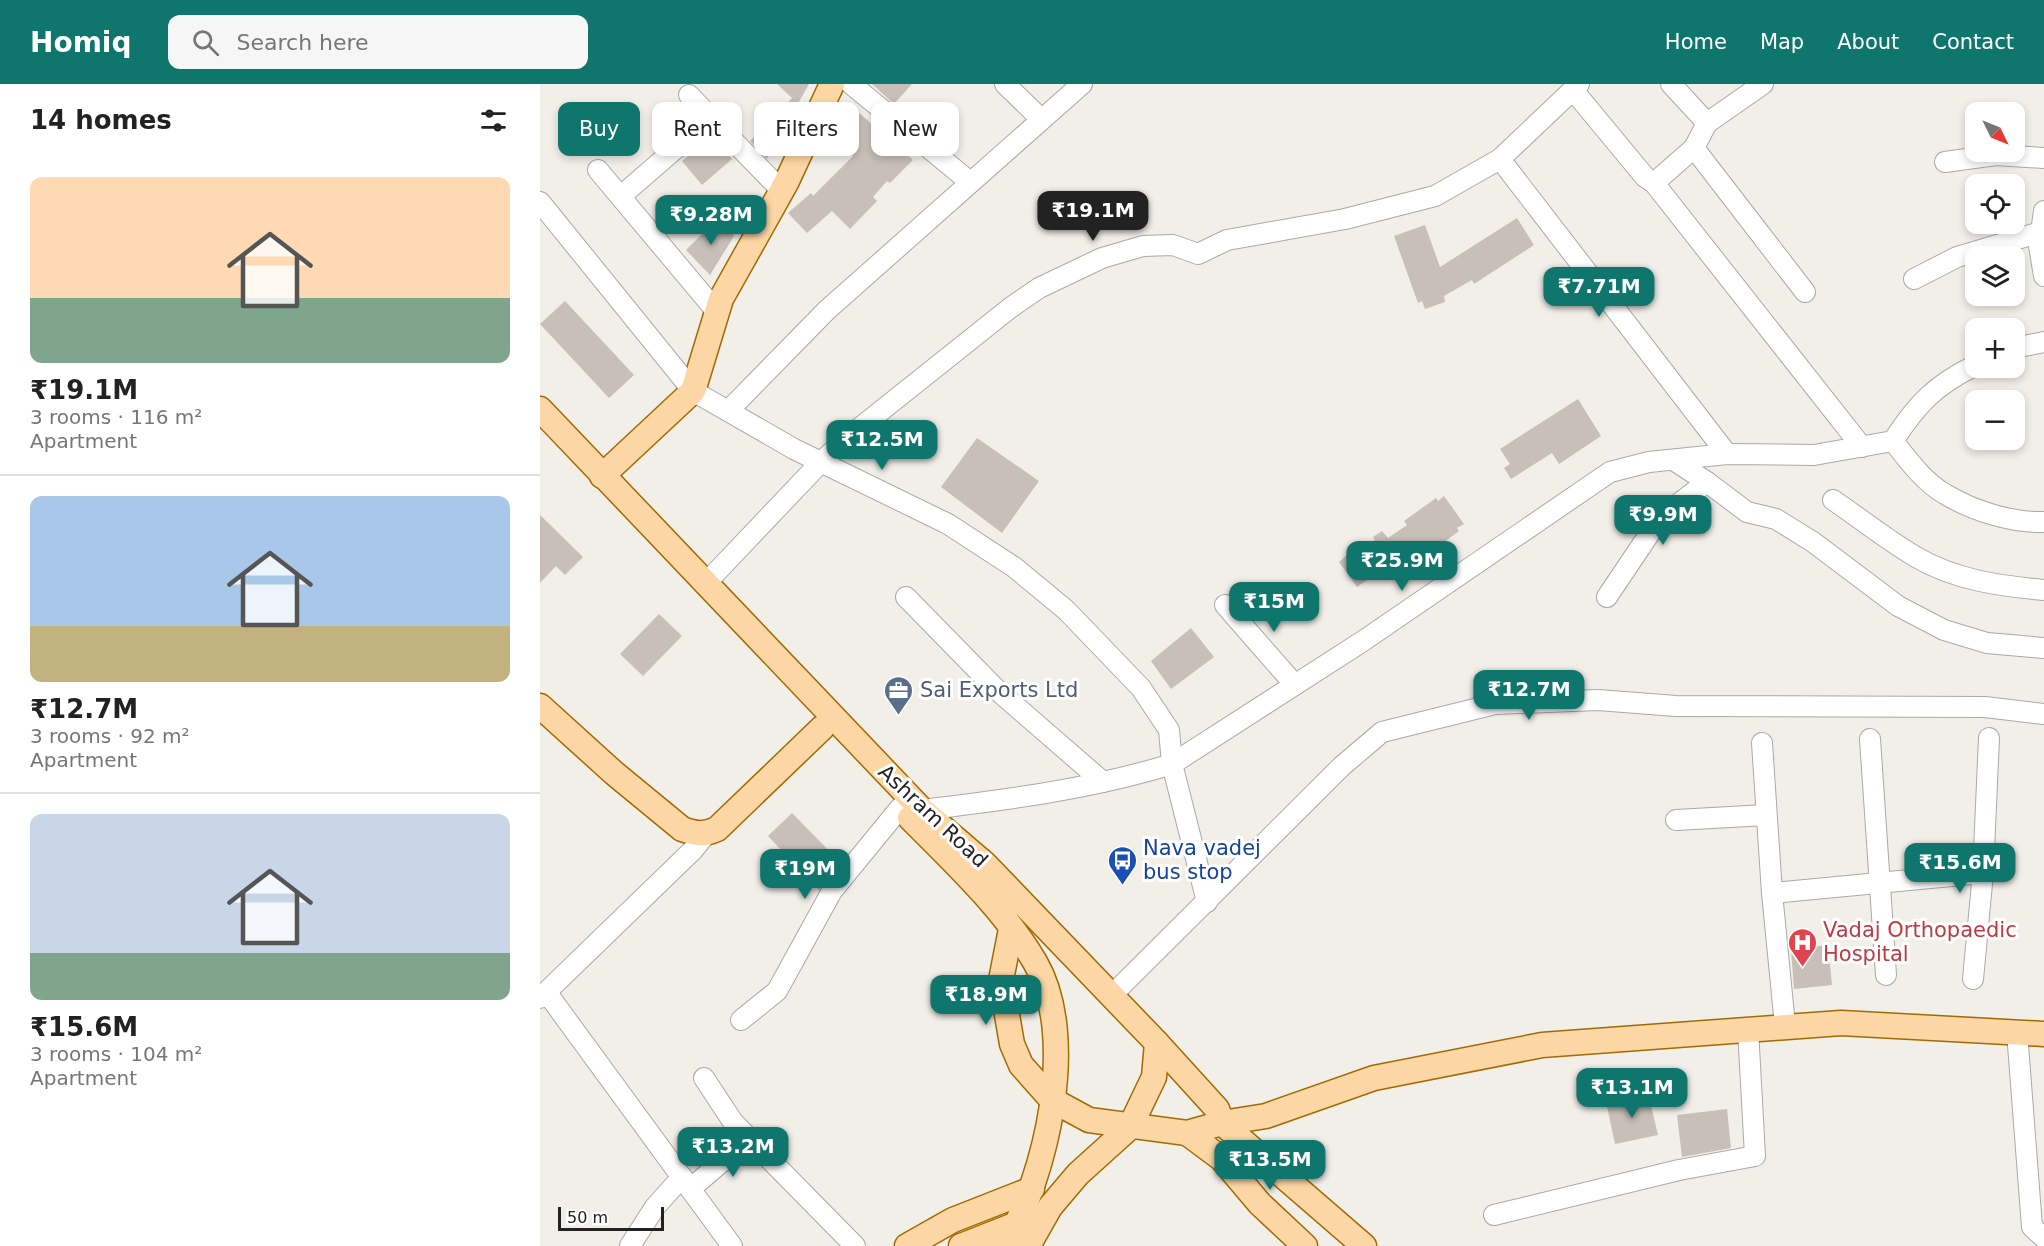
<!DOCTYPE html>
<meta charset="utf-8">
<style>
:root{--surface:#fff;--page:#f6f6f6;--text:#222;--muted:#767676;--line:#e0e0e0;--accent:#0f766e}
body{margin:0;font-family:"DejaVu Sans",sans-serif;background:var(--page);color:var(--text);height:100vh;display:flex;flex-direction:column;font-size:22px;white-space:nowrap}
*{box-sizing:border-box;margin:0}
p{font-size:20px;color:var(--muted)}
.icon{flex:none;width:33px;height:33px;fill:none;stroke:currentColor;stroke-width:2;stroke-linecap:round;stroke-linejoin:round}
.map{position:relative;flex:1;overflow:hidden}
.sheet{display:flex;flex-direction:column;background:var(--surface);width:540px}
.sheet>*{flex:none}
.banner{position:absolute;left:18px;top:18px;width:570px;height:54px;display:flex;gap:12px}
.needle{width:39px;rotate:133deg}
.controls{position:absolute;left:1425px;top:18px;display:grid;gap:12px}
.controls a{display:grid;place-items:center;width:60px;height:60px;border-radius:12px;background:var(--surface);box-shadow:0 3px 9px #0003;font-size:30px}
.scale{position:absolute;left:18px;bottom:15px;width:106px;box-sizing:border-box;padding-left:6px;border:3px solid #222;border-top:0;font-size:16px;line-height:21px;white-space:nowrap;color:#222;-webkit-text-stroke:4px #fff;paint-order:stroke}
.price{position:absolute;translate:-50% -51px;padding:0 14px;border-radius:12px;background:var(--accent);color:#fff;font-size:20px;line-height:39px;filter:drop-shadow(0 2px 3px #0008)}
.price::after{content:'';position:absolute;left:50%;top:36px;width:18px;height:14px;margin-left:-9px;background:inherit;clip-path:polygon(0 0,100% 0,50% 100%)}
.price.current{background:#222;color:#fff}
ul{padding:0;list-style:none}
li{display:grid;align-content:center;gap:12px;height:318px;padding:0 30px}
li+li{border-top:2px solid var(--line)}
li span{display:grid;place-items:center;height:186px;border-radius:12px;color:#555}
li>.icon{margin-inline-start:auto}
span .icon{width:108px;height:108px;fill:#fffc;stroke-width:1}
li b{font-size:26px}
h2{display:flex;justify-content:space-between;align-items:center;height:72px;padding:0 30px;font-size:26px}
.chip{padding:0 21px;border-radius:12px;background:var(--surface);box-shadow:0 3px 9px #0003;font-size:21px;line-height:54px}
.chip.current{background:var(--accent);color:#fff}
header{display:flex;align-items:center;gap:36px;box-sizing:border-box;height:84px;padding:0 30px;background:var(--accent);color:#fff}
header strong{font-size:28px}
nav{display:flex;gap:33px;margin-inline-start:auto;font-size:21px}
.search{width:420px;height:54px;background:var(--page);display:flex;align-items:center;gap:15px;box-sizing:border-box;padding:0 21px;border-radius:12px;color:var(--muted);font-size:22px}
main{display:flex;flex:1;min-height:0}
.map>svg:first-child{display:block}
.building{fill:#c7bfb8}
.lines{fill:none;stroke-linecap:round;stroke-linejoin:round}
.minor-casing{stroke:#a9a9a9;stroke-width:22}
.major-casing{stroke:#a06b00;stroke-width:27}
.minor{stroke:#fff;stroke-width:20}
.major{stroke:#fcd6a4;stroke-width:24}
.labels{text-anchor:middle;stroke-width:6;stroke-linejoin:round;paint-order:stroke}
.service-label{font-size:21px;fill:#4e5e75;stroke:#fff;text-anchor:start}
.street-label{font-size:21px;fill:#222;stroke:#fff}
.transit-label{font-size:21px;fill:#164399;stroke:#fff;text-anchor:start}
.health-label{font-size:21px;fill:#be3a42;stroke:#fff;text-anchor:start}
</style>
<header>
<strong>Homiq</strong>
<div class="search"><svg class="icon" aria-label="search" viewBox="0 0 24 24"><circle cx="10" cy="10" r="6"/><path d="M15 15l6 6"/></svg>Search here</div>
<nav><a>Home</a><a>Map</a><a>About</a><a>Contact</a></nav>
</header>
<main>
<section class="sheet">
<h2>14 homes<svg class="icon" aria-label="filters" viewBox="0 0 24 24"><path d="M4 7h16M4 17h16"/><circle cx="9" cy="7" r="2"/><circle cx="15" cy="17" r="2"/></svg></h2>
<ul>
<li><span style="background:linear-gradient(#ffd9b3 65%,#7fa58c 0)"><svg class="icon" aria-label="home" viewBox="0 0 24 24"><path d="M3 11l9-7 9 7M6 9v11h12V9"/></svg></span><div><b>₹19.1M</b><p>3 rooms · 116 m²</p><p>Apartment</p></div></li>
<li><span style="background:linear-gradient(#a9c7e8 70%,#c2b280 0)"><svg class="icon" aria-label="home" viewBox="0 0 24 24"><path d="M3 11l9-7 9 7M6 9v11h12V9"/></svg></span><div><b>₹12.7M</b><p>3 rooms · 92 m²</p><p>Apartment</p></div></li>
<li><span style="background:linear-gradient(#c9d6e8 75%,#7fa58c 0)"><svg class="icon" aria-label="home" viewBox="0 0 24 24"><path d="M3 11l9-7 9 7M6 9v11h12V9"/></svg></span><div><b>₹15.6M</b><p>3 rooms · 104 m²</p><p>Apartment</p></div></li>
</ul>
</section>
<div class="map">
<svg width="1504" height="1162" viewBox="0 0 1504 1162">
<rect width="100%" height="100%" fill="#f2efe9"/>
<g class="building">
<polygon points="237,0 269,0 227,75 210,57 252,14"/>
<polygon points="332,0 372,0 354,20"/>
<polygon points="318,28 373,76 350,99 347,97 333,113 337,117 310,145 292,127 267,149 248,129 271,109 273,112 313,72 296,58 301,53 299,51"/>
<polygon points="172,52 192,75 162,101 142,77"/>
<polygon points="178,134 194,152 170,191 146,166"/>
<polygon points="977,134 994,161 934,200 932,196 904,212 905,218 885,225 882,217 878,219 854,152 885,141 900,183"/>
<polygon points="25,217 94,291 69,314 0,240"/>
<polygon points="1038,315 1061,352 1019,380 1012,369 971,395 964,384 970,380 960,365"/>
<polygon points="437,354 499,397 462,449 401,403"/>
<polygon points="904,412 924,440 917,444 919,447 888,470 885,466 878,471 872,462 851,477 849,475 825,493 827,496 817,503 799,478 808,470 811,473 817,469 835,456 833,453 842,447 848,454 867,441 864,437 896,414 898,417"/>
<polygon points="0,431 43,473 25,491 16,482 0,499"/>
<polygon points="119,530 142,552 103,592 80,570"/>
<polygon points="651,544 674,573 631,605 611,577"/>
<polygon points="252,729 300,778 279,806 228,752"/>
<polygon points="1288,861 1292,901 1254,905 1251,865"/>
<polygon points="1108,1009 1118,1051 1075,1060 1066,1018"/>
<polygon points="1187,1025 1191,1064 1142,1073 1137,1031"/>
</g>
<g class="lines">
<defs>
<g id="minor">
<polyline points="311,0 430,98"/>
<polyline points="465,0 501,35"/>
<polyline points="1131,0 1167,39 1223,0"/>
<polyline points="1033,6 1105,93 1114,99 1322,363"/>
<polyline points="149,11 171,34"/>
<polyline points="1154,64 1265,208"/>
<polyline points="960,75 1187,370"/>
<polyline points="1405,78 1456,71 1504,74"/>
<polyline points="58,86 177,228"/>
<polyline points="1114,99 1154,64 1167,39"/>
<polyline points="81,112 171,34 242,107"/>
<polyline points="0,118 153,307 254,365 408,440 474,483 526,526 601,604 629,646 632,680 667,818"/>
<polyline points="1504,127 1499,162 1504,192"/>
<polyline points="1374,195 1417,173 1504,147"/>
<polyline points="1474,264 1504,258"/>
<polyline points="188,327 287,226 542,0"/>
<path d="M1353 357C1368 376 1384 398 1405 410 1433 427 1472 439 1504 438"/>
<polyline points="1135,377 1167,398 1207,428 1236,435 1273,458 1358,522 1404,546 1447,559 1504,564"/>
<path d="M1293 416C1321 435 1347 456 1376 473 1415 496 1460 502 1504 506"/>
<polyline points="165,500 281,378 312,350 470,224 499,204 562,174 603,162 633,161 658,170 687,156 805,135 895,112 960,75 1039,0"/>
<polyline points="366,513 457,606 563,698"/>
<polyline points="1067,513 1120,434 1167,398"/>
<polyline points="685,521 755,601"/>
<polyline points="1330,655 1346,891"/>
<polyline points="1222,659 1232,809 1244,931"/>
<path d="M382 726C466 716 551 705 632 680L823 557 1070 388 1109 378 1187 370 1274 371 1353 357C1377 320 1395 301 1436 281"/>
<polyline points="1136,736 1226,731"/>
<polyline points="1232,809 1443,789 1449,654"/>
<polyline points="1433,895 1443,789"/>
<polyline points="7,909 192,1162"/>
<polyline points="571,912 802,682 842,648 955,620 1058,616 1136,622 1445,623 1504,630"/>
<polyline points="0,914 153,766 166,750"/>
<polyline points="201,936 237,907 292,807 360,724"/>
<polyline points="1477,948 1492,1143 1504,1154"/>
<polyline points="164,994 193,1038 315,1162"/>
<polyline points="150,1105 210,1054"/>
<polyline points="954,1131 1139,1086 1215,1072 1208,945"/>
<polyline points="90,1162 115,1123 142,1093"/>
</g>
<g id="major">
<polyline points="0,325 382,726 445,780 617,959 614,993 590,1043 538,1090 510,1123 488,1162"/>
<polyline points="62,392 153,307 181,215 246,99 292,0"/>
<path d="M0 622 74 689 142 745C156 750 164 751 177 745L282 644"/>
<path d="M370 734C414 778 463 824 495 878 539 953 506 1092 465 1162"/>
<polyline points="471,845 461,896 472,960 481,981 512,1016 549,1036 647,1049 682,1039 726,1032 834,994 1002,961 1301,939 1504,950"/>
<polyline points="617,959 677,1025 682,1039 824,1162"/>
<polyline points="647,1049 682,1075 720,1120 765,1162"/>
<polyline points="367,1162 413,1136 492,1105"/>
<polyline points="421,1162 482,1138"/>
</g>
</defs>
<use href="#minor" class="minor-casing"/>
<use href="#major" class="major-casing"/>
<use href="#minor" class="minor"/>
<use href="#major" class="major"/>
</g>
<defs>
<symbol id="office-pin" viewBox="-11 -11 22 30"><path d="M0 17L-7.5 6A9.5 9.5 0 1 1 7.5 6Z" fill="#5c6f8a" stroke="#fff"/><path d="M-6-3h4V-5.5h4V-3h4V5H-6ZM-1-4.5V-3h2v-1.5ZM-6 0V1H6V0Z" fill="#fff"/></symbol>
<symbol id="bus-pin" viewBox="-11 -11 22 30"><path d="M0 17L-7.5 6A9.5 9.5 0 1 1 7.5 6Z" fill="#1a4fb4" stroke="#fff"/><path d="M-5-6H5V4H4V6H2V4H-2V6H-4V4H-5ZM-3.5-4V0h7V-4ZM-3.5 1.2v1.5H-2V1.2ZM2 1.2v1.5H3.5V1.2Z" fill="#fff"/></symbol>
<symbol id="hospital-pin" viewBox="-11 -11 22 30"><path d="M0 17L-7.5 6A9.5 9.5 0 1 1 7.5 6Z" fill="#e0444e" stroke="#fff"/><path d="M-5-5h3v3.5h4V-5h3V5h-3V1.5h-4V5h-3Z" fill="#fff"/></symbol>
</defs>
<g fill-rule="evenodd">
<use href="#office-pin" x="342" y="590" width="33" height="45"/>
<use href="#bus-pin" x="566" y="760" width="33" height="45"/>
<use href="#hospital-pin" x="1246" y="842" width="33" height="45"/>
</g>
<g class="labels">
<g class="service-label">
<text x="380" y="613">Sai Exports Ltd</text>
</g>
<g class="street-label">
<text transform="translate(393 732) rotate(43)" y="7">Ashram Road</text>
</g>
<g class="transit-label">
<text x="603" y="771">Nava vadej<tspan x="603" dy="24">bus stop</tspan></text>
</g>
<g class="health-label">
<text x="1283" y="853">Vadaj Orthopaedic<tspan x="1283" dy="24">Hospital</tspan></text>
</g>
</g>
</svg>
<div class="controls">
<a><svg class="needle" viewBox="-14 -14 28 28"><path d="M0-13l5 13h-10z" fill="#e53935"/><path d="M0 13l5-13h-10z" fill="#767676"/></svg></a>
<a><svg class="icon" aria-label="locate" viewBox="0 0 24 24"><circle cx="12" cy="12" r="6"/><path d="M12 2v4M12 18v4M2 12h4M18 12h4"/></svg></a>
<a><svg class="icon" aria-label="layers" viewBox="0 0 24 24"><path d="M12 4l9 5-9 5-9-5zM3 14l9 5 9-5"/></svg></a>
<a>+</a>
<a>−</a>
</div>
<div class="scale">50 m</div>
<b class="price current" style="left:553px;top:158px">₹19.1M</b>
<b class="price" style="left:171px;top:162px">₹9.28M</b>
<b class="price" style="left:1059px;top:234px">₹7.71M</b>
<b class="price" style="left:342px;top:387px">₹12.5M</b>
<b class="price" style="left:1123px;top:462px">₹9.9M</b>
<b class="price" style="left:862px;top:508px">₹25.9M</b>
<b class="price" style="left:734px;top:549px">₹15M</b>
<b class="price" style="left:989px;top:637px">₹12.7M</b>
<b class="price" style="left:1420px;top:810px">₹15.6M</b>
<b class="price" style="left:265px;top:816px">₹19M</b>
<b class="price" style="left:446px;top:942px">₹18.9M</b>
<b class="price" style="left:1092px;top:1035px">₹13.1M</b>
<b class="price" style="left:193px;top:1094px">₹13.2M</b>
<b class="price" style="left:730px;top:1107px">₹13.5M</b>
<div class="banner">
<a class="chip current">Buy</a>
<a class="chip">Rent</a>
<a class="chip">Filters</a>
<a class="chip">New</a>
</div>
</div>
</main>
